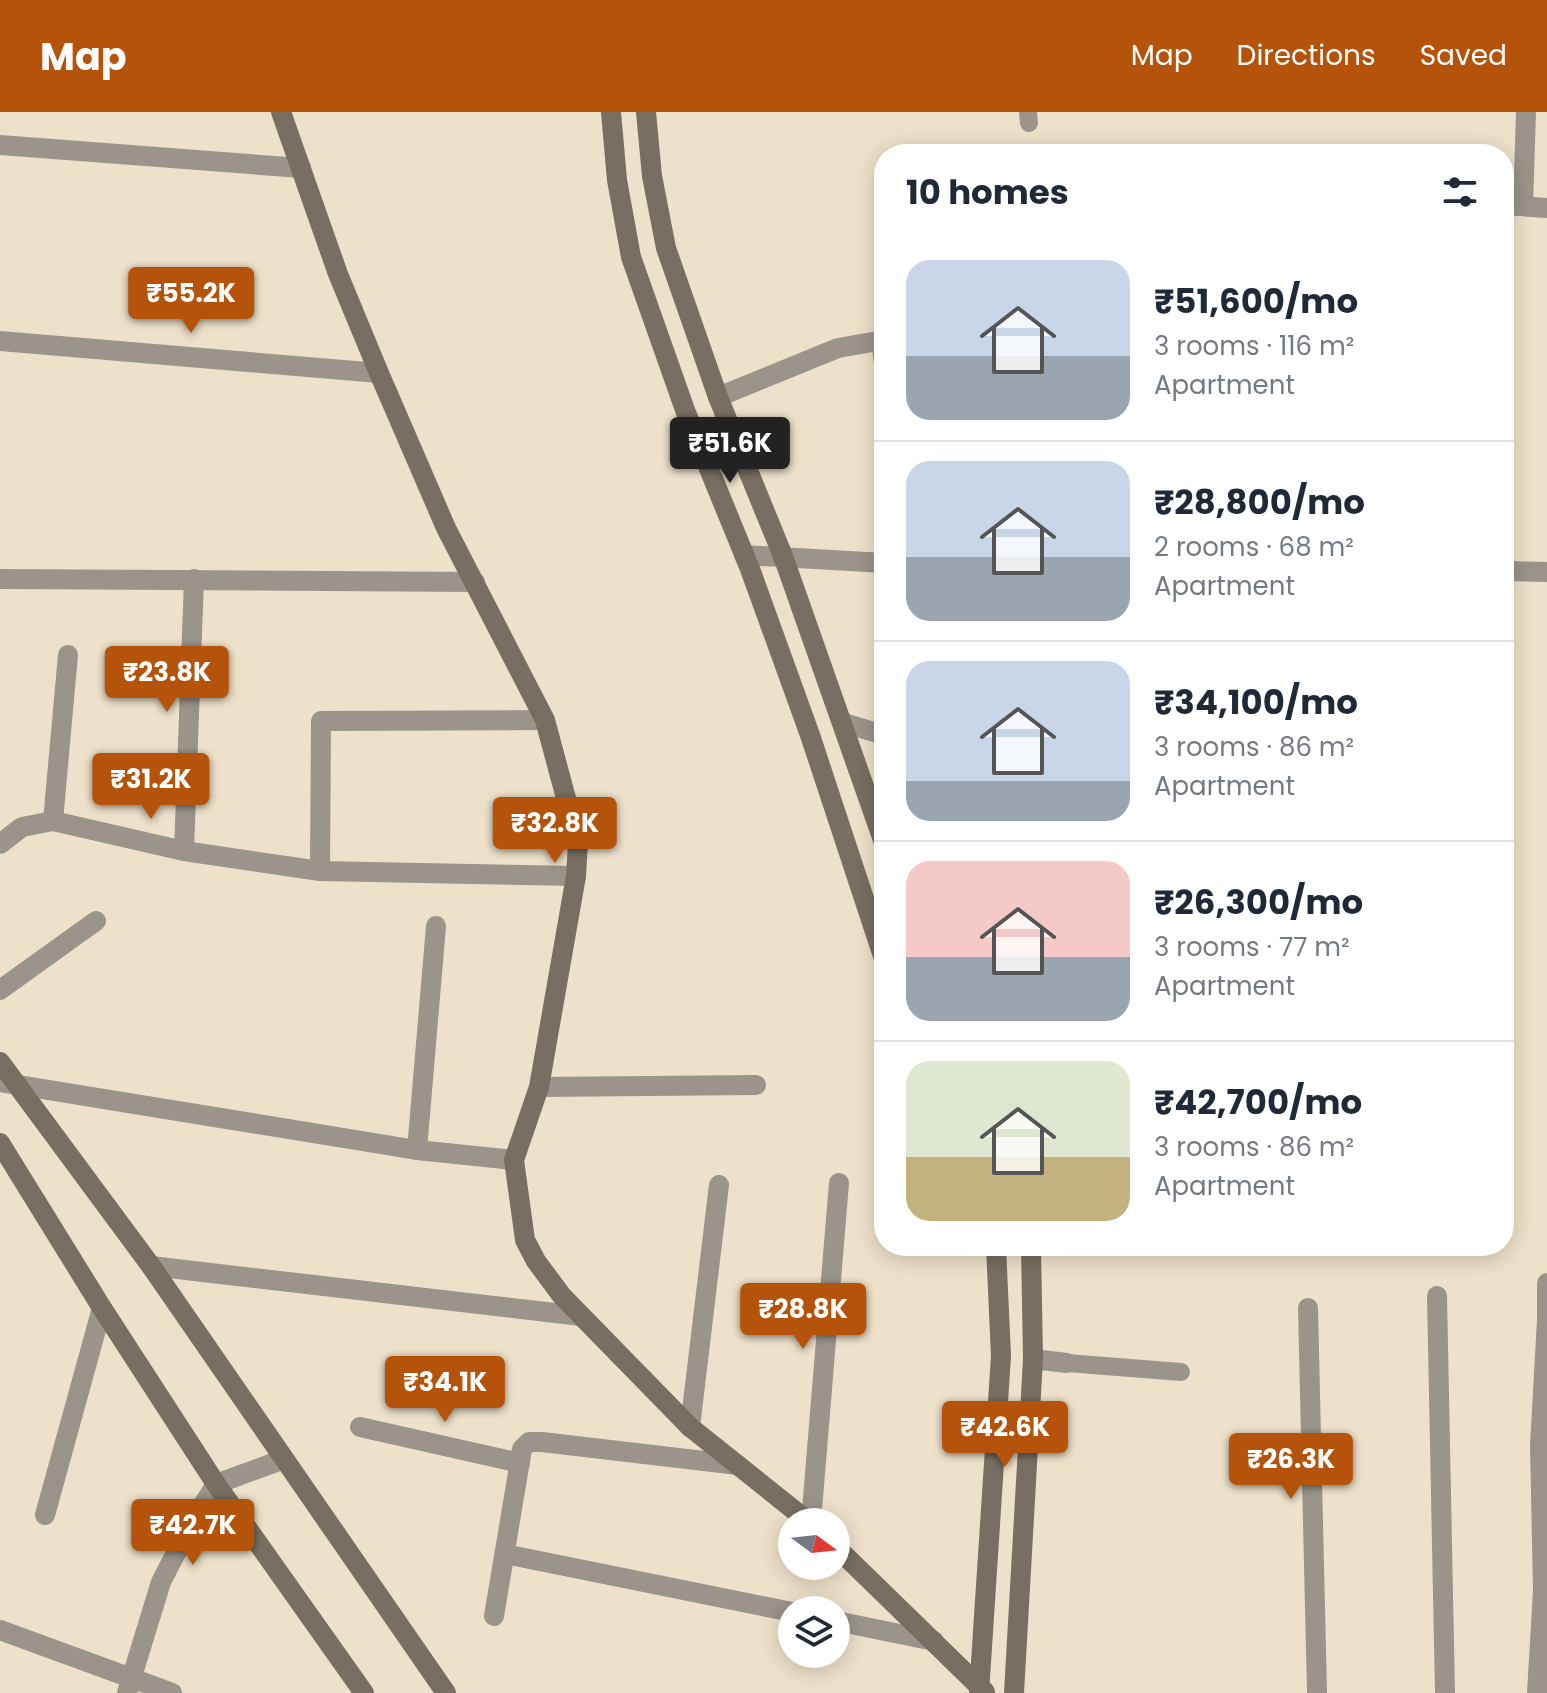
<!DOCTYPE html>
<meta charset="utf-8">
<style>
:root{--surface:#fff;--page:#f6f6f7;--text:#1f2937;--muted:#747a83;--line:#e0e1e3;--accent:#b45309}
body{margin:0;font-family:Poppins,sans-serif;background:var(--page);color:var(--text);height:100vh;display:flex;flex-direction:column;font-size:30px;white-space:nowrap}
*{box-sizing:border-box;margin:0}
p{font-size:26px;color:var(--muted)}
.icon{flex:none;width:44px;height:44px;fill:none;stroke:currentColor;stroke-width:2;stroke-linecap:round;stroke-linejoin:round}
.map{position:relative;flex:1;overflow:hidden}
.details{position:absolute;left:874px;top:32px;width:640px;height:1112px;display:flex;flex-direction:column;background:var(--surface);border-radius:32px;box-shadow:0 4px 20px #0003}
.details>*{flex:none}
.needle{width:52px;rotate:105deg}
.fabs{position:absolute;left:778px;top:1396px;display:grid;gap:16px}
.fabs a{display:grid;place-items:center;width:72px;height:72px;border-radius:50%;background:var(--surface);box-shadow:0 4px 20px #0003;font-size:40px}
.price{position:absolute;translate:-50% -68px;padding:0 18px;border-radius:8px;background:var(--accent);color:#fff;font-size:26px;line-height:52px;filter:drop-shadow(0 2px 4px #0008)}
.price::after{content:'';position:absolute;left:50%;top:48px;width:24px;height:18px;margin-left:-12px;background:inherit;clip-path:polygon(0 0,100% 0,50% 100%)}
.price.current{background:#222;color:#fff}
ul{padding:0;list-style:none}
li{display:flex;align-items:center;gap:24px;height:200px;padding:0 32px}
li+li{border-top:2px solid var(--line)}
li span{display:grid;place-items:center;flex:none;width:224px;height:160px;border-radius:24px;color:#555}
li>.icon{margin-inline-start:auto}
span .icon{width:96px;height:96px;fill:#fffc;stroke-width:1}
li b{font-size:34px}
h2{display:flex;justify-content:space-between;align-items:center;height:96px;padding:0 32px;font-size:34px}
header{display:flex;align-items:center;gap:48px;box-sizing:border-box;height:112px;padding:0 40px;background:var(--accent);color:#fff}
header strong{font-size:38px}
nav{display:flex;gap:44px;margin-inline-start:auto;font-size:28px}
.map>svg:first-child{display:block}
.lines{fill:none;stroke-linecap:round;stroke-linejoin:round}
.lane{stroke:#9a948b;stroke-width:18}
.street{stroke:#9a948b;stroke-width:20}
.secondary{stroke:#776f61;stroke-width:20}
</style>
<header>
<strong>Map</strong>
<nav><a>Map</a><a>Directions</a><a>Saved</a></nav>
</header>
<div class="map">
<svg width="1547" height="1581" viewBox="0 0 1547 1581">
<rect width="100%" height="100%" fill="#eee1ca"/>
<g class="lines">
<g class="lane">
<polyline points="1028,0 1029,11"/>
<polyline points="1067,1251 1181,1260"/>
</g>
<g class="street">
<polyline points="0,33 301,56"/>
<polyline points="1504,93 1547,96"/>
<polyline points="1523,94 1526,0"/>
<polyline points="881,228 884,252"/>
<polyline points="0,229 379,261"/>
<polyline points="718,285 838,236 884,228"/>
<polyline points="744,443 884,451"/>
<polyline points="1504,459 1547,460"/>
<polyline points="0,467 475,470"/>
<polyline points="545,608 321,609 320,759 576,764"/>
<polyline points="844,611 884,623"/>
<polyline points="53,709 68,543"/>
<polyline points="0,732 22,715 53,709 184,739 320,759"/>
<polyline points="184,739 194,467"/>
<polyline points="0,878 96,809"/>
<polyline points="0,970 417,1038 514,1048"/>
<polyline points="539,975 756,973"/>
<polyline points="417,1038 436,814"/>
<polyline points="151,1154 581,1204"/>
<polyline points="1437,1184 1445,1581"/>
<polyline points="1308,1196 1317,1581"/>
<polyline points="1547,1208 1547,1171"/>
<polyline points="1033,1247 1067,1251"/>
<polyline points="360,1315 520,1351"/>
<polyline points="690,1315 719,1073"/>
<polyline points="45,1403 102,1196"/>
<polyline points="811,1410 839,1071"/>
<polyline points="505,1442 792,1500"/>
<polyline points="494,1504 522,1337 529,1330 542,1330 738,1353"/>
<polyline points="836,1509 934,1529"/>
<polyline points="0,1518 172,1581"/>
<polyline points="127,1581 161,1470 192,1410 216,1372 284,1347"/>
<polyline points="1537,1581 1543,1478 1540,1334 1547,1208"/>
</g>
<g class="secondary">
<polyline points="281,0 338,162 379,261 446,416 545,608 578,731 576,764 539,975 514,1048 525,1128 536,1149 562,1184 690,1315 809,1410"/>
<polyline points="611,0 617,68 631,145 685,298 750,457 810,623 884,847"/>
<polyline points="646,0 652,64 666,136 718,285 783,444 884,731"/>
<polyline points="0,950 151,1154 446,1581"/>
<polyline points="0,1031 102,1196 216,1372 364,1581"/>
<polyline points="836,1435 985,1580"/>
<polyline points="979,1581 1001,1244 996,1134"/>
<polyline points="1014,1581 1033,1247 1031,1134"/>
</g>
</g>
</svg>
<div class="fabs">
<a><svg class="needle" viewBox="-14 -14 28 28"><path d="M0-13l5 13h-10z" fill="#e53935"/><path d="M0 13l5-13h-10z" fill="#747a83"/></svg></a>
<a><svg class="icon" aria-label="layers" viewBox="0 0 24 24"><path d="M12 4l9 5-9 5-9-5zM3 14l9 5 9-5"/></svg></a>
</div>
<b class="price" style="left:191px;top:223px">₹55.2K</b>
<b class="price current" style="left:730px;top:373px">₹51.6K</b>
<b class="price" style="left:167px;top:602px">₹23.8K</b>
<b class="price" style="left:151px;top:709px">₹31.2K</b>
<b class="price" style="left:555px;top:753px">₹32.8K</b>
<b class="price" style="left:803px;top:1239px">₹28.8K</b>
<b class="price" style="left:445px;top:1312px">₹34.1K</b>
<b class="price" style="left:1005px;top:1357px">₹42.6K</b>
<b class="price" style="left:1291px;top:1389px">₹26.3K</b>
<b class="price" style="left:193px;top:1455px">₹42.7K</b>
<section class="details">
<h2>10 homes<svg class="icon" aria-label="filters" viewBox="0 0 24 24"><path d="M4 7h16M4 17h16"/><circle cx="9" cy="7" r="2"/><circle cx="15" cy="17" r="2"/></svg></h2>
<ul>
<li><span style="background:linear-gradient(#c9d6e8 60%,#9aa5b1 0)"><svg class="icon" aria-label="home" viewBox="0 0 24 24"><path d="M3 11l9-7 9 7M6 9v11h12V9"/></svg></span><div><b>₹51,600/mo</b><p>3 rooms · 116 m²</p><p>Apartment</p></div></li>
<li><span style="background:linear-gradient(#c9d6e8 60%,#9aa5b1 0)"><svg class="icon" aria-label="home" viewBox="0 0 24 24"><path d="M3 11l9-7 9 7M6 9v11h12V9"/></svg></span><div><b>₹28,800/mo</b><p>2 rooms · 68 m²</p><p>Apartment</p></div></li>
<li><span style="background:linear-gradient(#c9d6e8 75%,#9aa5b1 0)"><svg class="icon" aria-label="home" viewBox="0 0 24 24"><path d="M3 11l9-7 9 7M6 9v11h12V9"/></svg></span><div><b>₹34,100/mo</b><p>3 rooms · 86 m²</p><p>Apartment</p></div></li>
<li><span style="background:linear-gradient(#f6c9c9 60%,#9aa5b1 0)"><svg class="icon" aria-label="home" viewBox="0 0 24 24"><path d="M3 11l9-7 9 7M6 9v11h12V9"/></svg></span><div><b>₹26,300/mo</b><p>3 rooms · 77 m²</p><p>Apartment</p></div></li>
<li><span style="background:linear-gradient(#dfe7d0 60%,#c2b280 0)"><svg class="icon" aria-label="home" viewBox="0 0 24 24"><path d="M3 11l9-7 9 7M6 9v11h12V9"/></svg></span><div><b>₹42,700/mo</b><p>3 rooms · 86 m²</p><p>Apartment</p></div></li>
</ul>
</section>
</div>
